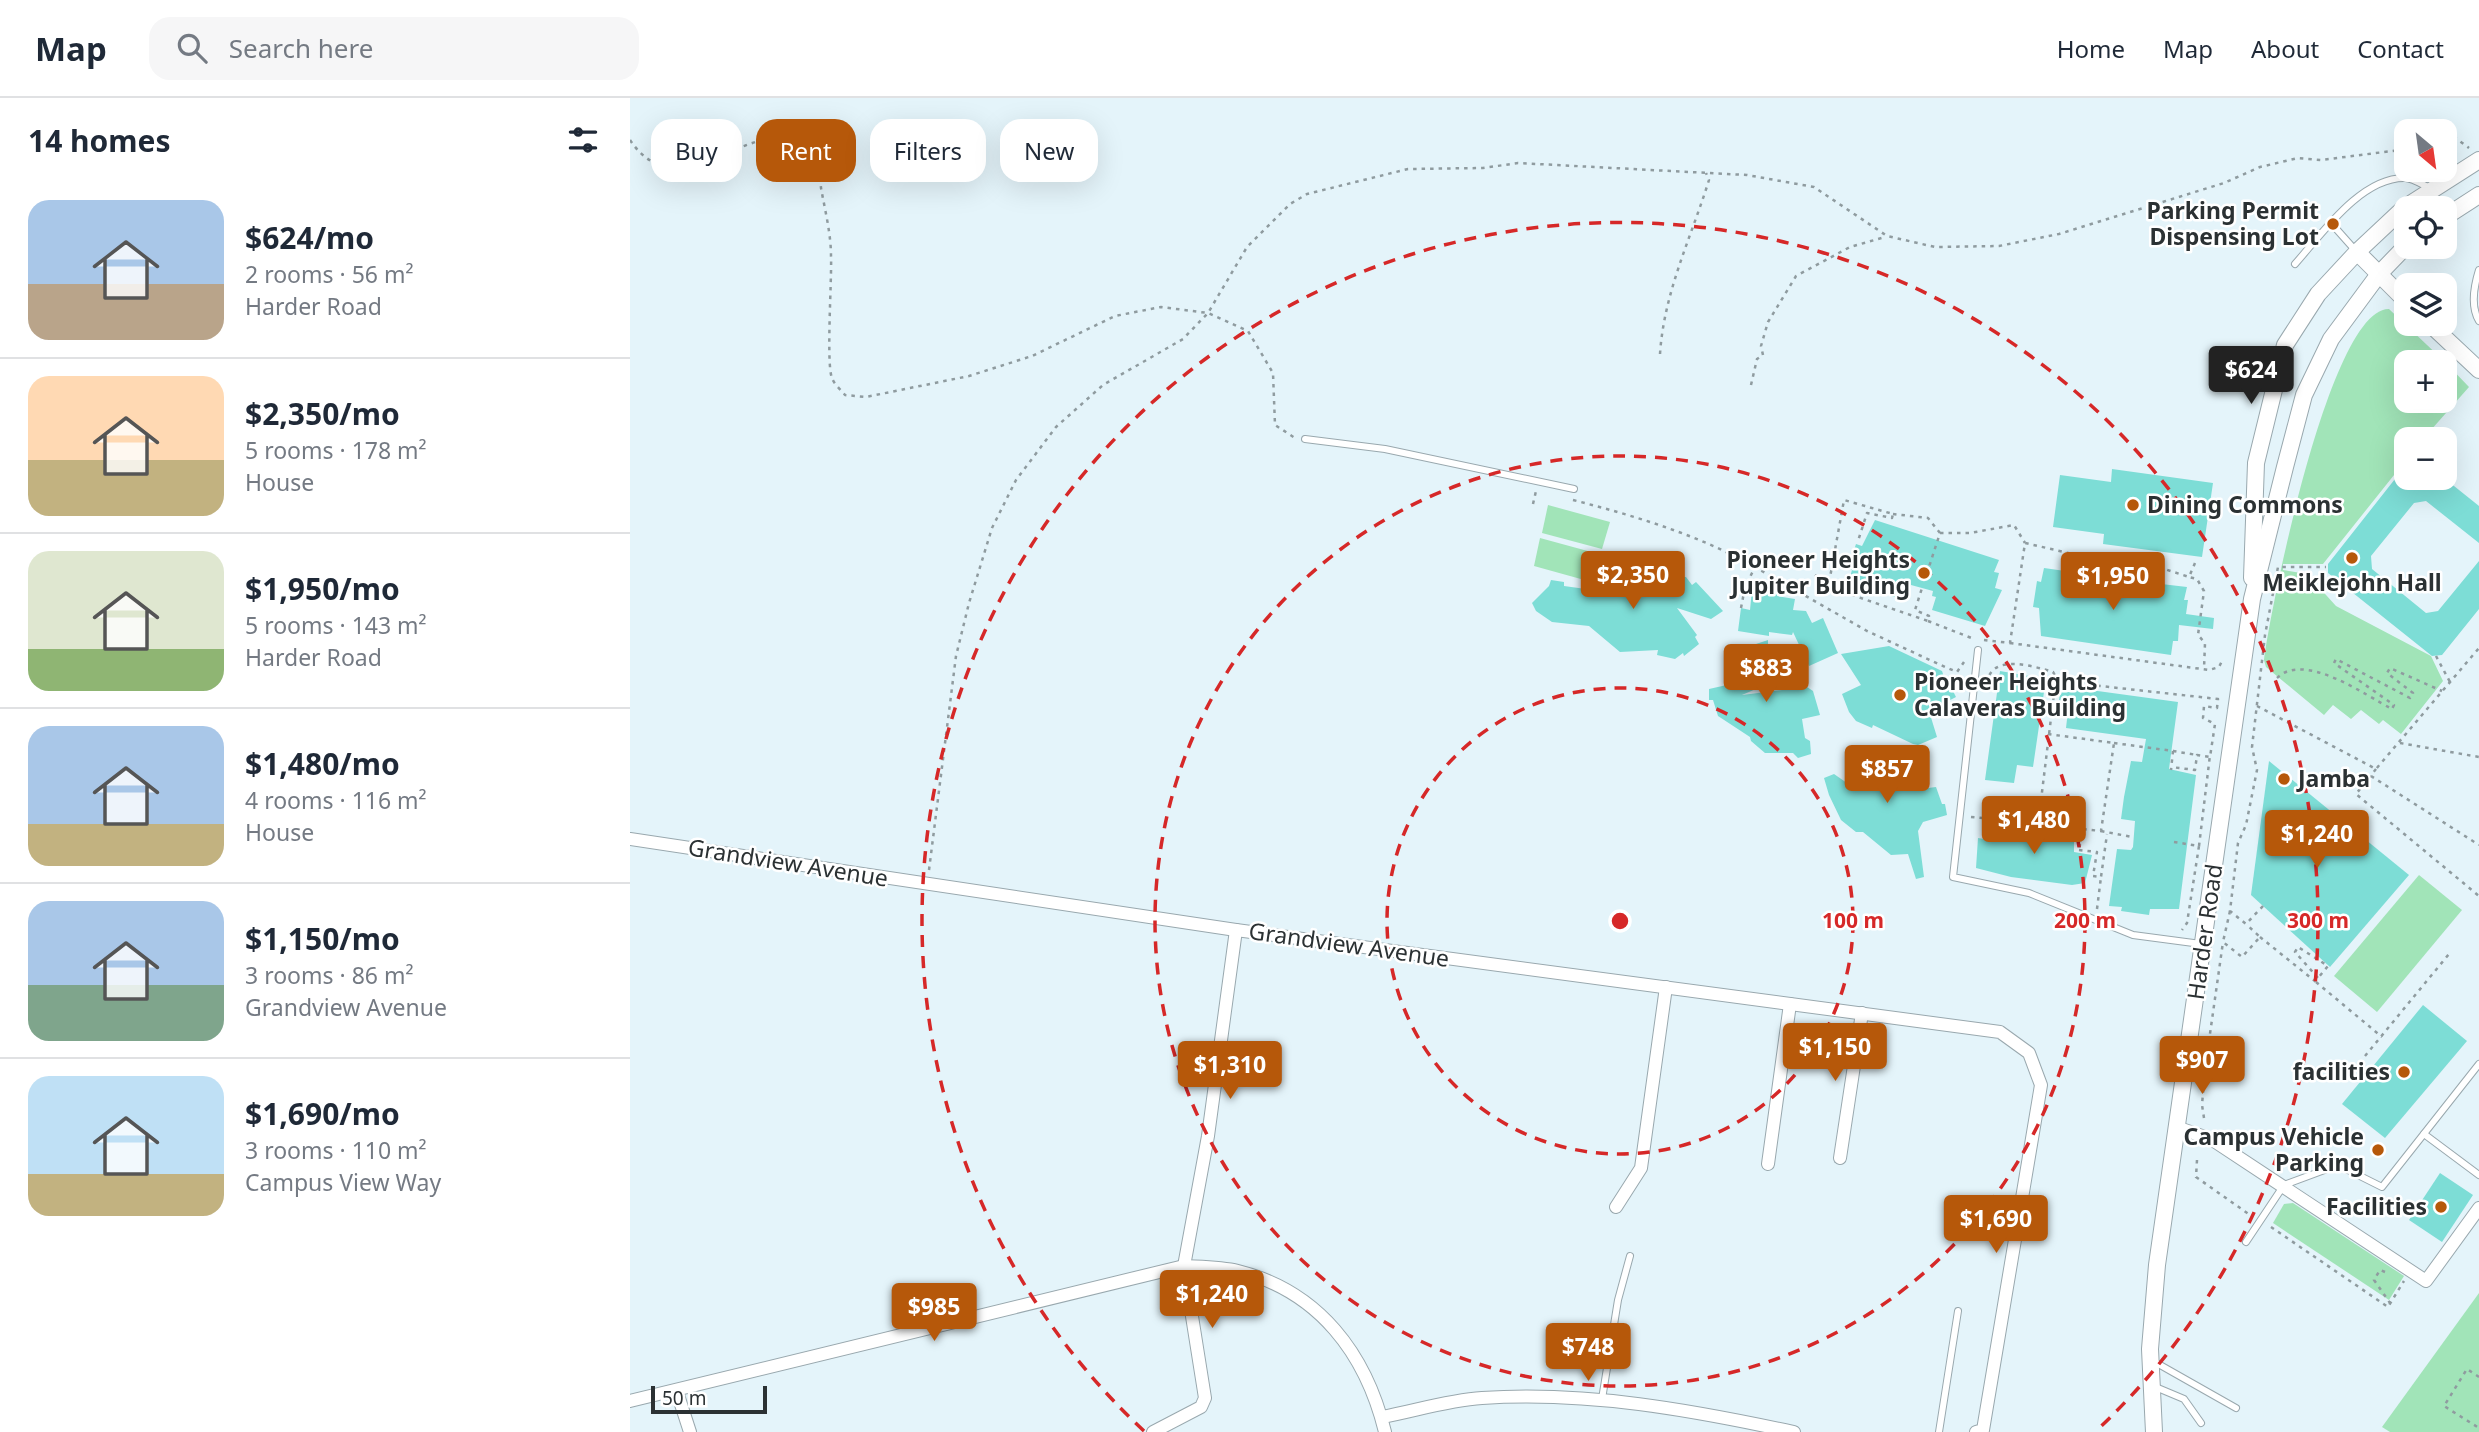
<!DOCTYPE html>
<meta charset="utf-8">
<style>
:root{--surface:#fff;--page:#f6f6f7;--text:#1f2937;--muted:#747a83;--line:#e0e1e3;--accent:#b6580a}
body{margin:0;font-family:"Noto Sans",sans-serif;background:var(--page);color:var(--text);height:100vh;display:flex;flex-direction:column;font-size:26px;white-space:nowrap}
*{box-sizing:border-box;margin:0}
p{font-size:23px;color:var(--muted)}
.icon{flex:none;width:38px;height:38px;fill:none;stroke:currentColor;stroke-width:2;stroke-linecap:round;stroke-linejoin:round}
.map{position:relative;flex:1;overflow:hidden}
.side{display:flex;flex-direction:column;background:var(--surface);width:630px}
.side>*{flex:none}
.guide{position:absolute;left:21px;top:21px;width:665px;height:63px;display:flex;gap:14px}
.needle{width:46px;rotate:151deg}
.controls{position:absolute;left:1764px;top:21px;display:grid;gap:14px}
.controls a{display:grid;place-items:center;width:63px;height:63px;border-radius:14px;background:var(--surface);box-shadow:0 7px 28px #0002;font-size:35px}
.scale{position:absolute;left:21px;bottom:18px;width:116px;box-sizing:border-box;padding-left:7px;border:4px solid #2b3133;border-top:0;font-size:19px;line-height:24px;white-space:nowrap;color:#2b3133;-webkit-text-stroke:5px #fff;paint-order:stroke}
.price{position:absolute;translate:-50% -60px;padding:0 16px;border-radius:7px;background:var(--accent);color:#fff;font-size:23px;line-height:46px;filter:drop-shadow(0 2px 4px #0008)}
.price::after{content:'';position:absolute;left:50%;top:42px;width:21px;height:16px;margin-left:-10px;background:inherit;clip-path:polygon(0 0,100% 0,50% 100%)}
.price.selected{background:#222;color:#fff}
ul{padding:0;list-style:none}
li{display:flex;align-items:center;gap:21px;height:175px;padding:0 28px}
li+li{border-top:2px solid var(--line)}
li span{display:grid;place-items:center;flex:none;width:196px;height:140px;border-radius:21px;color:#555}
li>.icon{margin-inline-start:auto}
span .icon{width:84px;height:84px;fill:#fffc;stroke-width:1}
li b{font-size:30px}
h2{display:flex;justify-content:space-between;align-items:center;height:84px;padding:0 28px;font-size:30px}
.tag{padding:0 24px;border-radius:21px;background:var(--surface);box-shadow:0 7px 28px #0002;font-size:24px;line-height:63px}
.tag.selected{background:var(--accent);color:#fff}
header{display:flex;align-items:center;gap:42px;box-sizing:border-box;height:98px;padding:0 35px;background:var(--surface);border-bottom:2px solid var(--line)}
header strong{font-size:33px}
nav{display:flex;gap:38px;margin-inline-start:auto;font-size:24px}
.search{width:490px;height:63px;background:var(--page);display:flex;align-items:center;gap:18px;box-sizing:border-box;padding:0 24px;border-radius:21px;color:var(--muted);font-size:26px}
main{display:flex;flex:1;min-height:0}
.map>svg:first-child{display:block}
.green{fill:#a1e4b8}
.building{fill:#7dddd6}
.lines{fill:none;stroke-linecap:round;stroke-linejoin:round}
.service-casing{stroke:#99a8ae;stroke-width:8}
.minor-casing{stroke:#99a8ae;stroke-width:14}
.tertiary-casing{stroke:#99a8ae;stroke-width:18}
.path{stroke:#8f9b9f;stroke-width:2.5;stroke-dasharray:3.5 5;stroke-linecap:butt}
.service{stroke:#fff;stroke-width:6}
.minor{stroke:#fff;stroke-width:12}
.tertiary{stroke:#fff;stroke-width:16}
.ring{fill:none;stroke:#d62828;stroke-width:3.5;stroke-dasharray:12 9}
.poi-dot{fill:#b6580a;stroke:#fff;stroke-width:2.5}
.labels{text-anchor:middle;stroke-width:5;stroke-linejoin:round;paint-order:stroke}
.poi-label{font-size:23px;font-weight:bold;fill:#2b3133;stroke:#fff;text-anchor:end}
.street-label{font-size:23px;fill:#2b3133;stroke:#fff}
.centre{fill:#d62828;stroke:#fff;stroke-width:3.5}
.ring-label{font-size:21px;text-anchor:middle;font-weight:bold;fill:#d62828;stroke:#fff;stroke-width:5;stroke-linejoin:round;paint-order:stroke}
</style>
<header>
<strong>Map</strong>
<div class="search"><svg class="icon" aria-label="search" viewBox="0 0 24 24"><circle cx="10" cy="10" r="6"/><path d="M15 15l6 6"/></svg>Search here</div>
<nav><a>Home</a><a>Map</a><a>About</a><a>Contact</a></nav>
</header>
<main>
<section class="side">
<h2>14 homes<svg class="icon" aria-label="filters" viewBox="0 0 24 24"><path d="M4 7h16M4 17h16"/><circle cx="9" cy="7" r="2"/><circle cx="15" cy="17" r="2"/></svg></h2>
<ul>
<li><span style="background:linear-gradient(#a9c7e8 60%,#b9a48a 0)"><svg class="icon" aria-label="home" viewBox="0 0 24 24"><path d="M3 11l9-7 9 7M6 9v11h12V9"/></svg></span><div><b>$624/mo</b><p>2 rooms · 56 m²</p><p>Harder Road</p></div></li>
<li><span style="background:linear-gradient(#ffd9b3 60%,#c2b280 0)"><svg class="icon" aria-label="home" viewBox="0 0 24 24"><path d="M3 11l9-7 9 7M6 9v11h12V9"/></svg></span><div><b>$2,350/mo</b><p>5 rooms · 178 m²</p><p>House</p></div></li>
<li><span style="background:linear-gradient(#dfe7d0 70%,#8fb573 0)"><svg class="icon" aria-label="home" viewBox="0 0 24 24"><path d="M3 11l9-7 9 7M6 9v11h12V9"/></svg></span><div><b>$1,950/mo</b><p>5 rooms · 143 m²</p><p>Harder Road</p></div></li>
<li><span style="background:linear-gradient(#a9c7e8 70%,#c2b280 0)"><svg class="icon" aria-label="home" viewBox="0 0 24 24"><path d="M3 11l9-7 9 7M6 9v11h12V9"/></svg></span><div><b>$1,480/mo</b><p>4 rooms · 116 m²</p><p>House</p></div></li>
<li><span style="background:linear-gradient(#a9c7e8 60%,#7fa58c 0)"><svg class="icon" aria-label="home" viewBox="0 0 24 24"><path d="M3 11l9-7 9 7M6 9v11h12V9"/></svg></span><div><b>$1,150/mo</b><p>3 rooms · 86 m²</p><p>Grandview Avenue</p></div></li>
<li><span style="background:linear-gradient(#bfe0f5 70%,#c2b280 0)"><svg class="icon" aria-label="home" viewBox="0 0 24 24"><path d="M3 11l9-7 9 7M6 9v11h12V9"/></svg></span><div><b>$1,690/mo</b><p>3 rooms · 110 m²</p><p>Campus View Way</p></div></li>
</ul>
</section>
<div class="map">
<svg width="1849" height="1334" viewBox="0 0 1849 1334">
<rect width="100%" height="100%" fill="#e4f4fa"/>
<g class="green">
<path d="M1759 211 1815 264H1776V303H1815V264L1839 289 1793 341H1776V362L1693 466H1653V472L1677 476 1706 508 1801 558 1813 583 1771 636 1753 622 1749 626 1731 612 1721 621 1703 607 1694 617 1636 569 1634 562C1640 513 1700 210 1759 211Z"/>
<polygon points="918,407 980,424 972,451 912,435"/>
<polygon points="910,440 965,455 958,483 904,468"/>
<polygon points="1789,777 1832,812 1747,914 1704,878"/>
<polygon points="1663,1105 1774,1178 1759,1202 1643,1125 1654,1106"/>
<polygon points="1849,1195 1849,1334 1760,1334 1752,1329"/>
</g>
<g class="building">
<polygon points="1776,367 1776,380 1814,380 1849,408 1849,445 1796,403 1784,405 1741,458 1742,471 1796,515 1808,513 1849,463 1849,511 1812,557 1802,558 1698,475 1698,466"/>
<polygon points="1482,371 1583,385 1572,459 1473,446 1474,436 1423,429 1430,377 1481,384"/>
<polygon points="1245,422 1369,462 1364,474 1369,475 1365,490 1372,492 1355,528 1302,512 1306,499 1302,498 1303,493 1281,487 1280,491 1276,490 1272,501 1218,486 1222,472 1218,470 1226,446 1232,448"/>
<polygon points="1414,470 1470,478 1467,492 1497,494 1497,482 1557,489 1554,502 1558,502 1556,516 1584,520 1583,531 1549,527 1548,543 1543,543 1541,557 1411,538 1409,510 1403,509 1407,483 1411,484"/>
<polygon points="999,471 1038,479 1056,479 1062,487 1066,484 1093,513 1081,521 1047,510 1067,537 1065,539 1069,546 1054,558 1053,555 1045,561 1027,557 1028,552 990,554 959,528 922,524 906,513 902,505 919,488 921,482 934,484 934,488 963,492 981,478"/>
<polygon points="1123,482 1140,484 1138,491 1147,491 1147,498 1165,501 1163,512 1176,513 1182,525 1193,520 1208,555 1179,568 1163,534 1162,537 1139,534 1139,538 1108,533 1111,510 1120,512"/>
<polygon points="1138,542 1138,557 1160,576 1112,597 1177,589 1183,593 1190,617 1172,621 1175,640 1180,643 1181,656 1168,660 1163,655 1135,655 1121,643 1120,639 1088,618 1083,602 1079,602 1079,591 1110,584 1105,570 1105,553"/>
<polygon points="1259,548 1312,573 1315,582 1317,581 1326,599 1299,613 1307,639 1288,647 1283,646 1243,627 1242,630 1226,623 1219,614 1212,596 1231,587 1211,556"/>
<polygon points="1370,573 1399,578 1397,591 1414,594 1403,669 1387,667 1384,685 1355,682"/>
<polygon points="1431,588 1548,604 1539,671 1566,677 1549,811 1520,811 1519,817 1491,813 1492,809 1479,808 1487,751 1501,752 1503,749 1505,723 1491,721 1494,699 1501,663 1512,664 1516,641 1436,630 1439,604 1429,602"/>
<polygon points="1253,654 1289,678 1298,690 1306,689 1312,706 1315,706 1317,717 1293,724 1288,733 1294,779 1286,781 1278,756 1261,757 1233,734 1226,734 1211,722 1199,697 1194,680 1204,676 1227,692 1227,660"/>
<polygon points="1639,663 1779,777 1700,869 1621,797"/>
<polygon points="1370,725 1444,736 1444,754 1462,757 1455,785 1442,787 1381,779 1346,770 1348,740 1367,743"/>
<polygon points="1793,907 1837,943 1755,1040 1712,1006"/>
<polygon points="1810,1075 1843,1097 1812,1144 1779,1122"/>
</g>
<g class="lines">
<defs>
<g id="service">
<polyline points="1701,125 1725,152"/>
<path d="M1665 166C1691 137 1731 79 1775 80 1782 80 1793 87 1800 90"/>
<path d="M1849 172C1844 188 1840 208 1849 223"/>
<polyline points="675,341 755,351 944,391"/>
<polyline points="1348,552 1323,779 1399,795 1503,837 1571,846"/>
<polyline points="1794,1036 1849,1077"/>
<polyline points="1616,1144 1654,1087 1708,1067 1752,1089 1849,966"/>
<polyline points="1523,1263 1606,1310"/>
<polyline points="1523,1288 1554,1301 1571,1325"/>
<polyline points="972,1301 988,1202 1000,1158"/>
<polyline points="1309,1334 1328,1213"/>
</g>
<g id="minor">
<polyline points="0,741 606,832 1370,934 1399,955 1411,987 1353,1332 1346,1334"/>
<polyline points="1549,1030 1581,1041 1796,1183 1849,1110"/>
<polyline points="1210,1060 1232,915"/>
<polyline points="1138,1066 1160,906"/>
<polyline points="986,1109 1011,1070 1036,889"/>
<polyline points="47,1294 60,1334"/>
<path d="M0 1303 554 1168C572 1169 591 1169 608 1173 689 1193 736 1256 755 1334"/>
<path d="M752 1319C784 1313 819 1302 852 1300 958 1293 1061 1312 1164 1334"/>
<polyline points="523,1334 571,1309 575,1300 554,1168 578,1038 606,832"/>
</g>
<g id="tertiary">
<polyline points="1815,119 1849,97"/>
<polyline points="1727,154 1776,203"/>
<polyline points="1800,226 1849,272"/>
<polyline points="1622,480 1626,365 1655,247 1688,196 1727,154 1774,110 1849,62"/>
<polyline points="1524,1334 1520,1251 1527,1167 1622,501 1655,369 1674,297 1701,241 1749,176 1776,148"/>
</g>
</defs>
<use href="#service" class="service-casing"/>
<use href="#minor" class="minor-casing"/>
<use href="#tertiary" class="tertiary-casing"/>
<g class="path">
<polyline points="1794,33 1809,28 1839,50"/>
<path d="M0 42C53 121 130 0 184 54 190 62 190 80 191 90 195 112 201 136 201 158 202 180 196 266 202 280 204 286 211 292 215 297L236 299 339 278 402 258 485 218 531 209 578 215 618 233 643 275 645 327 665 340"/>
<path d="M1030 256C1034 194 1061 140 1079 82L1076 75"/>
<polyline points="1121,287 1127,261 1133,257 1131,248 1138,224 1166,178 1220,149 1255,139"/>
<path d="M943 402C1005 418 1062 435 1118 465"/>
<polyline points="903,406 906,393"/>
<polyline points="1263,416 1298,420 1310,435 1298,472"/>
<polyline points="1310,435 1340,435 1384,427 1395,445"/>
<polyline points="1565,465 1559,479 1567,481 1574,493 1568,537 1575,545 1574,571"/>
<polyline points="1185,477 1199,485 1214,402 1263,416 1262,420 1237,415 1228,443"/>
<polyline points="1199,485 1225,498 1298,523 1299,518 1285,512 1292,490"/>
<polyline points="1483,490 1486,466 1516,465 1559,479"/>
<polyline points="1111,510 1115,489 1125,469 1237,533 1315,569 1327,574 1334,564"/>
<polyline points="1298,523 1344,541"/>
<polyline points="1354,542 1380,545 1395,445 1486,466"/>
<polyline points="1380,545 1579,572 1589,569 1593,561"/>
<polyline points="1806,558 1820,584"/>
<path d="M1647 580C1674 553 1735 597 1762 611L1764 607 1704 565 1706 561 1780 600 1783 595 1757 575 1760 570 1812 593"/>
<polyline points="1425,583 1588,601 1587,610 1574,608 1573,620 1585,626 1580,659 1567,657 1565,672 1541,669"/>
<path d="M1357 585C1361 555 1403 568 1423 574L1426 579 1408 727 1363 721"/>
<polyline points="1627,608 1746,671 1849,550"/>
<polyline points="1418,636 1484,645 1471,733 1452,731"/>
<polyline points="1484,645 1543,653 1541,672"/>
<polyline points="1770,645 1849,659"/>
<polyline points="1543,653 1567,657"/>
<polyline points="1746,671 1726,696 1849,798"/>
<polyline points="1741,678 1849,747"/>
<polyline points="1341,719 1363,721 1360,740"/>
<polyline points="1408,727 1452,731 1449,754"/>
<polyline points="1471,733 1502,739"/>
<polyline points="1544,744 1569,748 1557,825 1552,832"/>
<polyline points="1569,748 1580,657"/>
<polyline points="1449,752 1467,754 1463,778 1471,779 1477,736"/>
<polyline points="299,772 326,558 339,505 362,430 386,382 426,329 473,287 553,241 578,215 617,149 660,106 677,96 778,71 853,70 888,65 1117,77 1184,89 1257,138 1305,149 1369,148 1429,136 1594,85 1630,69 1668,60 1691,62 1770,52 1776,44"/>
<polyline points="1633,808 1616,826 1600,813 1608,745 1616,727 1627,672 1622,649 1635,537 1648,469 1696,469"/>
<polyline points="1467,811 1471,779"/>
<polyline points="1600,813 1593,844 1612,859 1630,839 1616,826"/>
<polyline points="1630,839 1686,884 1688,880 1665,854 1668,849 1698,868 1688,880"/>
<polyline points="1686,884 1752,939"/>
<polyline points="1735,958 1819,856"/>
<polyline points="1574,1020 1572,1007 1575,971 1593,844"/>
<polyline points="1567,1062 1566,1079 1620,1117"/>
<polyline points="1641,1129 1758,1209 1774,1183"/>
<polyline points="1755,1174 1750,1172 1744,1182 1760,1205"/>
<polyline points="1849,1279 1837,1271 1814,1308 1849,1330"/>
</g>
<use href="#service" class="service"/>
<use href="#minor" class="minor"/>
<use href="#tertiary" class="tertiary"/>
</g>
<g class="ring">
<circle cx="990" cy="823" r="233"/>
<circle cx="990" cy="823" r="465"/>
<path d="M514 1333A698 698 0 1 1 1466 1333"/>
</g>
<g class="poi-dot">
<circle cx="1703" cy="126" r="7"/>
<circle cx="1503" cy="407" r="7"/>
<circle cx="1722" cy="460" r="7"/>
<circle cx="1294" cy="475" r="7"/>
<circle cx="1270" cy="597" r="7"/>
<circle cx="1654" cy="681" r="7"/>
<circle cx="1774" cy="974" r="7"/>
<circle cx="1748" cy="1052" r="7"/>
<circle cx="1811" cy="1109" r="7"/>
</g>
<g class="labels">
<g class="poi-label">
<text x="1689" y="121">Parking Permit<tspan x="1689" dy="26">Dispensing Lot</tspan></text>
<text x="1517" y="415" text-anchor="start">Dining Commons</text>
<text x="1280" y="470">Pioneer Heights<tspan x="1280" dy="26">Jupiter Building</tspan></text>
<text x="1722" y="493" text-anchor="middle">Meiklejohn Hall</text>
<text x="1284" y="592" text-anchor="start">Pioneer Heights<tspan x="1284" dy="26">Calaveras Building</tspan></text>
<text x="1668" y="689" text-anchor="start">Jamba</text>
<text x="1760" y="982">facilities</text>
<text x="1734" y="1047">Campus Vehicle<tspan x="1734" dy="26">Parking</tspan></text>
<text x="1797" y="1117">Facilities</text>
</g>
<g class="street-label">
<text transform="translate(158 765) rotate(9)" y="8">Grandview Avenue</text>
<text transform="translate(1575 834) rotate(-82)" y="8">Harder Road</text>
<text transform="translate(719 847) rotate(8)" y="8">Grandview Avenue</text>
</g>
</g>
<circle cx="990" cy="823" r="10" class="centre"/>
<g class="ring-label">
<text x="1223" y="830">100 m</text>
<text x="1455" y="830">200 m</text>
<text x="1688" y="830">300 m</text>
</g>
</svg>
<div class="controls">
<a><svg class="needle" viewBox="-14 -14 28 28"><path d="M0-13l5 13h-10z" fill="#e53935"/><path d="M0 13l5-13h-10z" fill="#747a83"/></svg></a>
<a><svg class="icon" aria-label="locate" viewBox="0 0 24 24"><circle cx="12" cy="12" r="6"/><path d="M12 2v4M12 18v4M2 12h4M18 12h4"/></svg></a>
<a><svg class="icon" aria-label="layers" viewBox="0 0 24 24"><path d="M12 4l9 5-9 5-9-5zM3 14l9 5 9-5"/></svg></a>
<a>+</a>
<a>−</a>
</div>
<div class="scale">50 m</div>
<b class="price selected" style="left:1621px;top:308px">$624</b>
<b class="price" style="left:1003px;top:513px">$2,350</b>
<b class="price" style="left:1483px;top:514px">$1,950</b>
<b class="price" style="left:1136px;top:606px">$883</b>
<b class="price" style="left:1257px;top:707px">$857</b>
<b class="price" style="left:1404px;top:758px">$1,480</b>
<b class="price" style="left:1687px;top:772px">$1,240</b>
<b class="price" style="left:1205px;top:985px">$1,150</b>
<b class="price" style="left:1572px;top:998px">$907</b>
<b class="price" style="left:600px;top:1003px">$1,310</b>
<b class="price" style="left:1366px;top:1157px">$1,690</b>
<b class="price" style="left:582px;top:1232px">$1,240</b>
<b class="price" style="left:304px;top:1245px">$985</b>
<b class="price" style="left:958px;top:1285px">$748</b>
<div class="guide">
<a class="tag">Buy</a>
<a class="tag selected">Rent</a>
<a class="tag">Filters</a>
<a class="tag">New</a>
</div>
</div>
</main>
